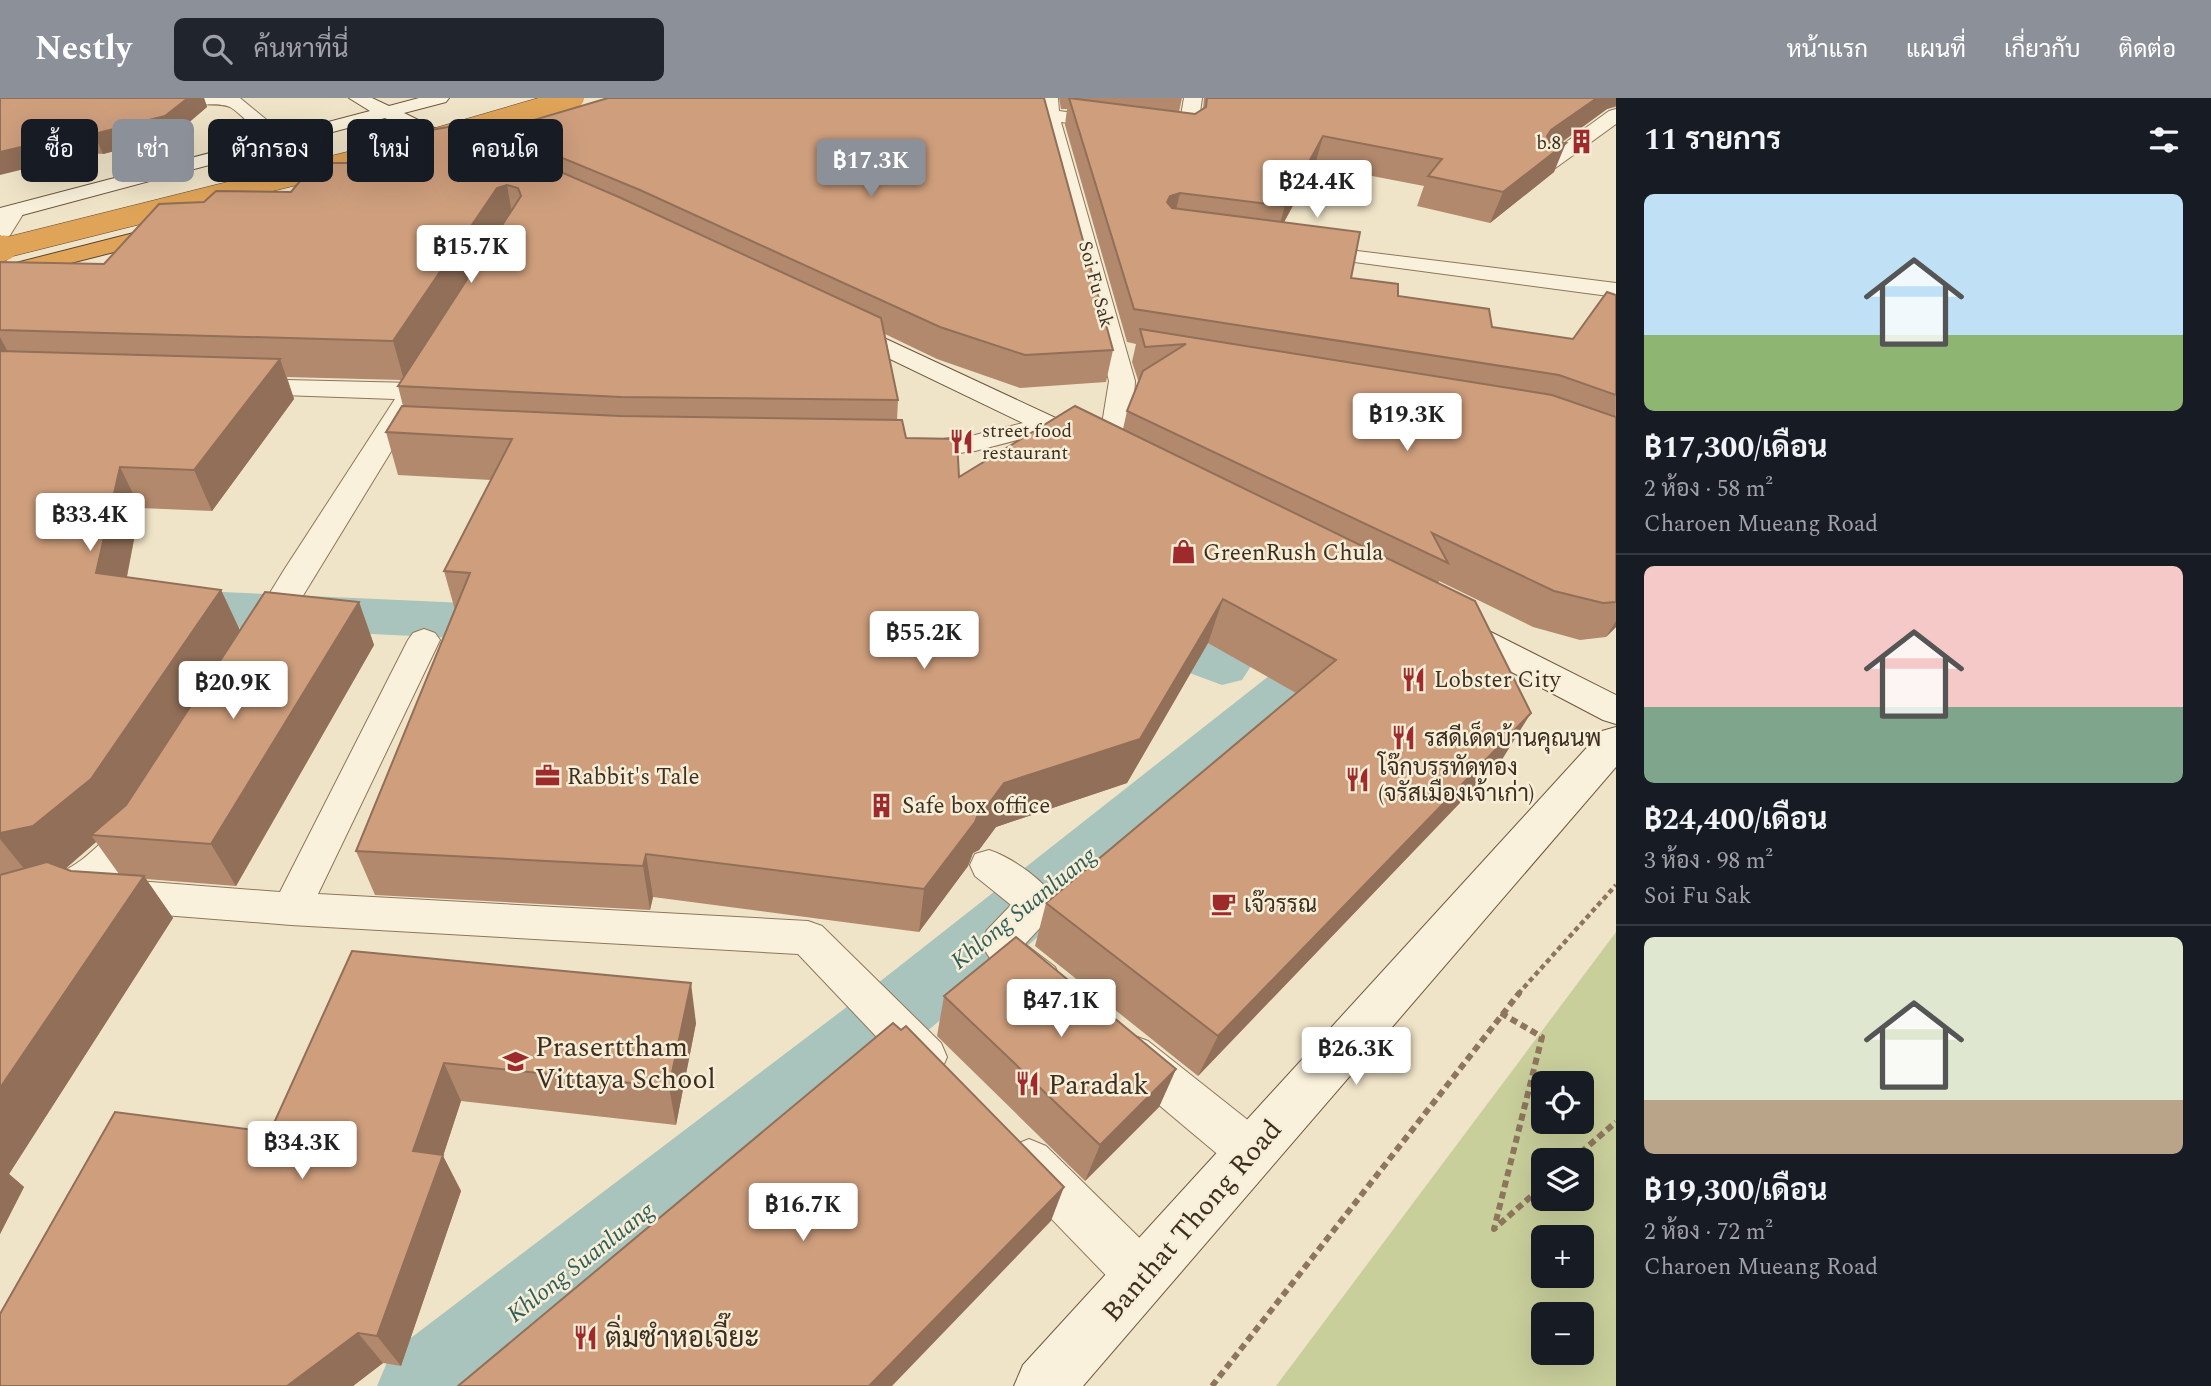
<!DOCTYPE html>
<html lang="th">
<meta charset="utf-8">
<style>
:root{--surface:#171b24;--page:#20242c;--text:#f1f3f6;--muted:#9ea1a6;--line:#363941;--accent:#8c9099}
body{margin:0;font-family:Spectral,Sarabun,serif;background:var(--page);color:var(--text);height:100vh;display:flex;flex-direction:column;font-size:26px;white-space:nowrap}
*{box-sizing:border-box;margin:0}
p{font-size:23px;color:var(--muted)}
.icon{flex:none;width:38px;height:38px;fill:none;stroke:currentColor;stroke-width:2;stroke-linecap:round;stroke-linejoin:round}
.map{position:relative;flex:1;overflow:hidden}
.sheet{display:flex;flex-direction:column;background:var(--surface);width:595px}
.sheet>*{flex:none}
.hud{position:absolute;left:21px;top:21px;width:665px;height:63px;display:flex;gap:14px}
.fabs{position:absolute;left:1531px;top:973px;display:grid;gap:14px}
.fabs a{display:grid;place-items:center;width:63px;height:63px;border-radius:10px;background:var(--surface);box-shadow:0 7px 28px #0002;font-size:35px}
.price{position:absolute;translate:-50% -60px;padding:0 16px;border-radius:7px;background:#fff;color:#222;font-size:23px;line-height:46px;filter:drop-shadow(0 2px 4px #0008)}
.price::after{content:'';position:absolute;left:50%;top:42px;width:21px;height:16px;margin-left:-10px;background:inherit;clip-path:polygon(0 0,100% 0,50% 100%)}
.price.on{background:var(--accent);color:#fff}
ul{padding:0;list-style:none}
li{display:grid;align-content:center;gap:14px;height:371px;padding:0 28px}
li+li{border-top:2px solid var(--line)}
li span{display:grid;place-items:center;height:217px;border-radius:10px;color:#555}
li>.icon{margin-inline-start:auto}
span .icon{width:126px;height:126px;fill:#fffc;stroke-width:1}
li b{font-size:30px}
h2{display:flex;justify-content:space-between;align-items:center;height:84px;padding:0 28px;font-size:30px}
.pill{padding:0 24px;border-radius:10px;background:var(--surface);box-shadow:0 7px 28px #0002;font-size:24px;line-height:63px}
.pill.on{background:var(--accent);color:#fff}
header{display:flex;align-items:center;gap:42px;box-sizing:border-box;height:98px;padding:0 35px;background:var(--accent);color:#fff}
header strong{font-size:33px}
nav{display:flex;gap:38px;margin-inline-start:auto;font-size:24px}
.search{width:490px;height:63px;background:var(--page);display:flex;align-items:center;gap:18px;box-sizing:border-box;padding:0 24px;border-radius:10px;color:var(--muted);font-size:26px}
main{display:flex;flex:1;min-height:0}
.map>svg:first-child{display:block}
.green{fill:#c9cf9b;fill-rule:evenodd}
.lines{fill:none;stroke-linecap:round;stroke-linejoin:round}
.canal{fill:#a9c4bc;fill-rule:evenodd}
.lane-casing{stroke:#8d765c;stroke-width:2}
.street-casing{stroke:#8d765c;stroke-width:2}
.secondary-casing{stroke:#6f573f;stroke-width:2}
.highway-casing{stroke:#5b4430;stroke-width:2}
.path-far1{stroke:#8d765c;stroke-width:4.5;stroke-dasharray:5 3.5;stroke-linecap:butt}
.path{stroke:#8d765c;stroke-width:6;stroke-dasharray:7 4.5;stroke-linecap:butt}
.lane{fill:#faf1dc;fill-rule:evenodd}
.street{fill:#faf1dc;fill-rule:evenodd}
.secondary{fill:#faf1dc;fill-rule:evenodd}
.highway{fill:#e0a458;fill-rule:evenodd}
.highway-bridge-far1-casing{stroke:#5b4430;stroke-width:21;stroke-linecap:butt}
.highway-bridge-casing{stroke:#5b4430;stroke-width:26;stroke-linecap:butt}
.highway-bridge-far1{stroke:#e0a458;stroke-width:20}
.highway-bridge{stroke:#e0a458;stroke-width:25}
.wall{fill:#b2896c;fill-rule:evenodd}
.shaded-wall{fill:#916f58}
.building{fill:#cf9f7d;stroke:#916f58;stroke-width:2}
.labels{text-anchor:middle;stroke-width:5;stroke-linejoin:round;paint-order:stroke}
.far-poi-label{font-size:19px;fill:#3d2e20;stroke:#f7eed8;text-anchor:end}
.far-street-label{font-size:19px;fill:#3d2e20;stroke:#f7eed8}
.poi-label{font-size:23px;fill:#3d2e20;stroke:#f7eed8;text-anchor:start}
.water-label{font-size:24px;font-style:italic;fill:#2f5d5a;stroke:#f7eed8}
.near-poi-label{font-size:28px;fill:#3d2e20;stroke:#f7eed8;text-anchor:start}
.near-street-label{font-size:28px;fill:#3d2e20;stroke:#f7eed8}
</style>
<header>
<strong>Nestly</strong>
<div class="search"><svg class="icon" aria-label="search" viewBox="0 0 24 24"><circle cx="10" cy="10" r="6"/><path d="M15 15l6 6"/></svg>ค้นหาที่นี่</div>
<nav><a>หน้าแรก</a><a>แผนที่</a><a>เกี่ยวกับ</a><a>ติดต่อ</a></nav>
</header>
<main>
<div class="map">
<svg width="1616" height="1288" viewBox="0 0 1616 1288">
<rect width="100%" height="100%" fill="#f0e4c8"/>
<path class="green" d="M1616 834V1288H1276ZM1544 985H1582V1024H1544ZM1544 1062H1582V1101H1544ZM1544 1139H1582V1178H1544ZM1544 1216H1582V1255H1544Z"/>
<g class="lines">
<g class="canal">
<polygon points="0,484 534,508 554,513 562,526 554,539 534,544 0,518"/>
<polygon points="1355,521 1375,526 1383,539 1375,552 925,935 498,1288 377,1288 391,1255 873,889 1335,526"/>
<polygon points="1118,533 1196,537 1242,554 1251,568 1242,582 1222,587 1187,574 1118,571 1098,565 1090,552 1098,539"/>
</g>
<defs>
<g id="lane">
<polygon points="15,107 25,113 7,142 0,144 0,122 8,109"/>
<polygon points="1309,147 1616,185 1616,199 1302,157 1299,153 1302,149"/>
<polygon points="1047,319 1056,322 1060,327 1056,332 975,353 911,361 902,359 898,353 902,347 911,345 975,337"/>
<polygon points="424,531 435,535 440,542 318,796 808,823 822,828 941,945 947,959 941,973 925,979 909,973 798,856 291,827 112,813 98,808 92,797 98,786 112,781 280,794 408,542 413,535"/>
<path d="M989 752C1013 760 1046 783 1058 806L1052 817 1025 846 1055 869 1061 882 1055 895C1050 896 1044 900 1039 900 1015 898 989 863 981 844L987 832 1011 807 975 778 970 767 975 756Z"/>
<polygon points="1132,937 1148,943 1268,1038 1274,1054 1268,1070 1251,1077 1234,1070 1116,971 1110,957 1116,943"/>
<polygon points="1029,1041 1046,1048 1160,1160 1167,1178 1160,1196 1142,1203 1124,1196 1012,1080 1005,1064 1012,1048"/>
</g>
<g id="street">
<path d="M188 0H240L274 28 272 32C254 36 244 17 230 9 217 3 198 11 188 0Z"/>
<path d="M1040 0H1058L1059 13 1179 29 1184 0H1202L1197 36 1187 42 1061 24 1135 283C1134 313 1127 334 1110 358L1100 361 1090 358 1085 352 1103 320 1109 283 1042 23H995L986 17 995 11H1041Z"/>
<polygon points="1616,11 1616,26 1554,71 1540,71 1537,67 1540,63 1609,13"/>
<polygon points="238,281 414,285 424,287 428,293 271,550 259,554 247,550 241,542 284,472 395,301 228,295 224,289 228,283"/>
<path d="M145 707 160 712 166 723C157 739 145 753 132 766 91 809 58 815 0 818V782C56 780 68 778 108 738 120 725 128 713 145 707Z"/>
</g>
<g id="secondary">
<polygon points="349,0 372,0 389,8 419,0 449,0 446,4 404,15 479,52 482,56 479,60 465,60 385,20 0,123 0,110 370,13"/>
<polygon points="841,220 1103,342 1108,348 1103,354 1093,357 1083,354 832,233 828,228 832,223"/>
<polygon points="1453,518 1465,521 1616,597 1616,626 1603,622 1441,537 1436,529 1441,521"/>
<polygon points="1616,629 1616,669 1083,1288 1014,1288 1023,1267 1602,633"/>
</g>
<polygon id="highway" points="173,125 181,127 184,132 181,137 0,183 0,169"/>
</defs>
<use href="#lane" class="lane-casing"/>
<use href="#street" class="street-casing"/>
<use href="#secondary" class="secondary-casing"/>
<use href="#highway" class="highway-casing"/>
<polyline class="path-far1" points="1518,896 1616,787"/>
<g class="path">
<polyline points="1501,915 1542,939 1494,1131 1544,1087"/>
<polyline points="1572,1062 1616,1024"/>
<polyline points="1212,1288 1520,894"/>
</g>
<use href="#lane" class="lane"/>
<use href="#street" class="street"/>
<use href="#secondary" class="secondary"/>
<use href="#highway" class="highway"/>
<defs>
<polyline id="highway-bridge-far1" points="0,151 388,54 574,0"/>
<polyline id="highway-bridge" points="0,151 4,150"/>
</defs>
<use href="#highway-bridge-far1" class="highway-bridge-far1-casing"/>
<use href="#highway-bridge" class="highway-bridge-casing"/>
<use href="#highway-bridge-far1" class="highway-bridge-far1"/>
<use href="#highway-bridge" class="highway-bridge"/>
</g>
<g class="wall">
<polygon points="0,0 204,0 207,9 173,38 103,56 89,55"/>
<path d="M1059 0H1182L1179 14 1195 16 1203 11 1204 0H1616V9L1607 11 1561 45 1554 74 1490 125 1417 108 1424 88 1315 67 1284 124 1351 180 1398 198 1492 229 1573 241 1616 197V529L1606 539 1580 542 1533 529 1439 483 1438 485 1503 660 1198 978 1035 848 1046 805 1296 595 1208 545 1127 685 996 729 979 752 973 755 968 768 919 834 653 799 650 812 375 797 356 753 455 512 444 473 491 382 398 377 386 334 403 308 398 288 401 282 287 279 294 301 212 413 140 410 127 479 221 492 240 532 359 504 374 547 236 788 146 781 173 820 9 1076 24 1089 0 1136V164L104 166 204 104 291 94 370 65 500 47 497 33 1113 252 1106 284 1020 290 937 261 885 236 898 302 897 322 906 340 959 379 1123 331 1127 313 1139 282H1138L1132 264 1136 246 1127 244 1065 27 1067 11H1061ZM96 744 119 776 71 773 65 771Z"/>
<polygon points="352,853 696,925 676,1027 461,1003 443,1058 461,1093 401,1268 383,1265 353,1288 270,1034"/>
<polygon points="944,898 1176,971 1159,1009 1085,1083 937,938"/>
</g>
<g class="shaded-wall">
<polygon points="188,0 204,0 207,9 173,38 103,56 94,36"/>
<polygon points="1597,0 1616,0 1616,7 1615,8 1607,11 1538,61 1547,38 1551,32"/>
<polygon points="80,35 89,55 0,77 0,54"/>
<polygon points="1323,38 1315,67 1276,139 1285,108"/>
<polygon points="1566,45 1554,74 1490,125 1503,94"/>
<polygon points="507,87 513,122 404,282 393,243 497,90"/>
<polygon points="1180,95 1173,125 1167,104 1170,98"/>
<polygon points="0,239 17,271 0,281"/>
<polygon points="280,261 294,301 212,413 194,372"/>
<polygon points="120,369 140,410 119,518 96,475"/>
<polygon points="221,492 241,535 119,724 91,737 96,744 65,771 30,778 0,741 0,735"/>
<polygon points="1223,501 1208,545 1127,685 996,729 979,752 973,755 968,768 919,834 924,791 980,711 1004,685"/>
<polygon points="359,504 374,547 236,788 211,746"/>
<polygon points="1616,523 1616,529 1606,539"/>
<polygon points="1531,615 1503,660 1198,978 1218,938"/>
<polygon points="646,756 653,799 650,812 643,768"/>
<polygon points="144,778 173,820 9,1076 24,1089 0,1136 0,990"/>
<polygon points="691,885 696,925 676,1027 669,989"/>
<polygon points="444,965 461,1003 443,1058 461,1093 401,1268 377,1238 413,1053"/>
<polygon points="1176,971 1159,1009 1085,1083 1100,1047"/>
<polygon points="1064,1089 1051,1123 892,1288 869,1288"/>
<polygon points="358,1235 383,1265 353,1288 287,1288"/>
</g>
<g class="building">
<polygon points="0,0 188,0 165,18 94,36 80,35 0,54"/>
<polygon points="608,0 1044,0 1113,252 1025,257 940,229 640,92 497,33"/>
<polygon points="1069,0 1195,16 1206,9 1207,0 1597,0 1551,32 1547,38 1550,44 1566,45 1503,94 1428,78 1442,61 1323,38 1285,108 1180,95 1170,98 1167,104 1172,110 1360,134 1351,180 1398,186 1398,198 1489,211 1492,229 1573,241 1607,194 1616,197 1616,297 1559,277 1134,211"/>
<polygon points="454,28 621,100 881,220 898,302 621,299 398,288 521,98 518,90 507,87 497,90 393,243 0,232 0,164 104,166 159,106 204,104 216,93 291,94 315,65 370,65 425,33"/>
<polygon points="1140,231 1552,297 1616,319 1616,504 1603,505 1554,493 1432,435 1448,465 1127,313 1143,273 1186,246 1145,249"/>
<polygon points="0,253 280,261 194,372 120,369 96,475 221,492 91,681 33,728 0,735"/>
<polygon points="402,308 620,318 902,322 906,340 957,341 959,379 1075,308 1475,503 1531,615 1218,938 1046,805 1336,562 1223,501 1140,641 1004,685 987,708 980,711 975,724 924,791 646,756 643,768 356,753 470,475 444,473 512,341 386,334"/>
<polygon points="265,494 359,504 211,746 91,737 126,707"/>
<polygon points="47,764 71,773 144,778 0,990 0,777"/>
<polygon points="1016,839 1176,971 1100,1047 944,898"/>
<polygon points="352,853 691,885 669,989 444,965 413,1053 443,1057 377,1238 358,1235 287,1288 0,1288 0,1216 115,1014 270,1034"/>
<polygon points="893,925 901,932 906,928 1064,1089 869,1288 458,1288"/>
</g>
<defs>
<symbol id="building-bare" viewBox="-9 -9 18 18"><path d="M-4-6H4V6H1V3H-1V6H-4ZM-2.5-4.3h1.7v1.8h-1.7ZM.8-4.3h1.7v1.8H.8ZM-2.5-1h1.7V.8h-1.7ZM.8-1h1.7V.8H.8Z" fill="#9e2a2b" stroke="#f7eed8" stroke-width="2.5" paint-order="stroke"/></symbol>
<symbol id="restaurant-bare" viewBox="-9 -9 18 18"><path d="M-5-6h1v4h1v-4h1v4h1v-4h1v5L-1.5 .5V6h-2V.5L-5-1ZM5-6V6H3V1.5H1.5Q1.5-4 5-6Z" fill="#9e2a2b" stroke="#f7eed8" stroke-width="2.5" paint-order="stroke"/></symbol>
<symbol id="shop-bare" viewBox="-9 -9 18 18"><path d="M-5-2.5h2.3a2.7 3.5 0 0 1 5.4 0H5L5.5 6h-11ZM-1.5-2.5h3a1.5 2.3 0 0 0-3 0Z" fill="#9e2a2b" stroke="#f7eed8" stroke-width="2.5" paint-order="stroke"/></symbol>
<symbol id="office-bare" viewBox="-9 -9 18 18"><path d="M-6-3h4V-5.5h4V-3h4V5H-6ZM-1-4.5V-3h2v-1.5ZM-6 0V1H6V0Z" fill="#9e2a2b" stroke="#f7eed8" stroke-width="2.5" paint-order="stroke"/></symbol>
<symbol id="cafe-bare" viewBox="-9 -9 18 18"><path d="M-5.5-4.5H6V0H3Q3 3.5 0 3.5H-2.5Q-5.5 3.5-5.5 0ZM3-3.2v2h1.7v-2ZM-6 4.5H4V6H-6Z" fill="#9e2a2b" stroke="#f7eed8" stroke-width="2.5" paint-order="stroke"/></symbol>
<symbol id="school-bare" viewBox="-9 -9 18 18"><path d="M0-5L7-2L0 1L-7-2ZM-4 1L0 2.5L4 1V4Q0 6-4 4Z" fill="#9e2a2b" stroke="#f7eed8" stroke-width="2.5" paint-order="stroke"/></symbol>
</defs>
<g fill-rule="evenodd">
<use href="#building-bare" x="1564" y="26" width="35" height="35"/>
<use href="#restaurant-bare" x="944" y="326" width="35" height="35"/>
<use href="#shop-bare" x="1166" y="436" width="35" height="35"/>
<use href="#restaurant-bare" x="1396" y="564" width="35" height="35"/>
<use href="#restaurant-bare" x="1386" y="622" width="35" height="35"/>
<use href="#office-bare" x="530" y="660" width="35" height="35"/>
<use href="#restaurant-bare" x="1340" y="664" width="35" height="35"/>
<use href="#building-bare" x="864" y="690" width="35" height="35"/>
<use href="#cafe-bare" x="1206" y="788" width="35" height="35"/>
<use href="#school-bare" x="498" y="946" width="35" height="35"/>
<use href="#restaurant-bare" x="1010" y="968" width="35" height="35"/>
<use href="#restaurant-bare" x="568" y="1222" width="35" height="35"/>
</g>
<g class="labels">
<g class="far-poi-label">
<text x="1561" y="51">b.8</text>
<text x="982" y="339" text-anchor="start">street food<tspan x="982" dy="22">restaurant</tspan></text>
</g>
<g class="far-street-label">
<text transform="translate(1097 186) rotate(75)" y="7">Soi Fu Sak</text>
</g>
<g class="poi-label">
<text x="1203" y="462">GreenRush Chula</text>
<text x="1434" y="589">Lobster City</text>
<text x="1424" y="648">รสดีเด็ดบ้านคุณนพ</text>
<text x="1378" y="677">โจ๊กบรรทัดทอง<tspan x="1378" dy="26">(จรัสเมืองเจ้าเก่า)</tspan></text>
<text x="567" y="686">Rabbit's Tale</text>
<text x="902" y="715">Safe box office</text>
<text x="1244" y="814">เจ๊วรรณ</text>
</g>
<g class="water-label">
<text transform="translate(1023 810) rotate(-39)" y="8">Khlong Suanluang</text>
<text transform="translate(580 1164) rotate(-38)" y="8">Khlong Suanluang</text>
</g>
<g class="near-poi-label">
<text x="535" y="958">Praserttham<tspan x="535" dy="32">Vittaya School</tspan></text>
<text x="1048" y="996">Paradak</text>
<text x="605" y="1249">ติ่มซำหอเจี๊ยะ</text>
</g>
<g class="near-street-label">
<text transform="translate(1191 1122) rotate(-49)" y="10">Banthat Thong Road</text>
</g>
</g>
</svg>
<div class="fabs">
<a><svg class="icon" aria-label="locate" viewBox="0 0 24 24"><circle cx="12" cy="12" r="6"/><path d="M12 2v4M12 18v4M2 12h4M18 12h4"/></svg></a>
<a><svg class="icon" aria-label="layers" viewBox="0 0 24 24"><path d="M12 4l9 5-9 5-9-5zM3 14l9 5 9-5"/></svg></a>
<a>+</a>
<a>−</a>
</div>
<b class="price on" style="left:871px;top:101px">฿17.3K</b>
<b class="price" style="left:1317px;top:122px">฿24.4K</b>
<b class="price" style="left:471px;top:187px">฿15.7K</b>
<b class="price" style="left:1407px;top:355px">฿19.3K</b>
<b class="price" style="left:90px;top:455px">฿33.4K</b>
<b class="price" style="left:924px;top:573px">฿55.2K</b>
<b class="price" style="left:233px;top:623px">฿20.9K</b>
<b class="price" style="left:1061px;top:941px">฿47.1K</b>
<b class="price" style="left:1356px;top:989px">฿26.3K</b>
<b class="price" style="left:302px;top:1083px">฿34.3K</b>
<b class="price" style="left:803px;top:1145px">฿16.7K</b>
<div class="hud">
<a class="pill">ซื้อ</a>
<a class="pill on">เช่า</a>
<a class="pill">ตัวกรอง</a>
<a class="pill">ใหม่</a>
<a class="pill">คอนโด</a>
</div>
</div>
<section class="sheet">
<h2>11 รายการ<svg class="icon" aria-label="filters" viewBox="0 0 24 24"><path d="M4 7h16M4 17h16"/><circle cx="9" cy="7" r="2"/><circle cx="15" cy="17" r="2"/></svg></h2>
<ul>
<li><span style="background:linear-gradient(#bfe0f5 65%,#8fb573 0)"><svg class="icon" aria-label="home" viewBox="0 0 24 24"><path d="M3 11l9-7 9 7M6 9v11h12V9"/></svg></span><div><b>฿17,300/เดือน</b><p>2 ห้อง · 58 m²</p><p>Charoen Mueang Road</p></div></li>
<li><span style="background:linear-gradient(#f6c9c9 65%,#7fa58c 0)"><svg class="icon" aria-label="home" viewBox="0 0 24 24"><path d="M3 11l9-7 9 7M6 9v11h12V9"/></svg></span><div><b>฿24,400/เดือน</b><p>3 ห้อง · 98 m²</p><p>Soi Fu Sak</p></div></li>
<li><span style="background:linear-gradient(#dfe7d0 75%,#b9a48a 0)"><svg class="icon" aria-label="home" viewBox="0 0 24 24"><path d="M3 11l9-7 9 7M6 9v11h12V9"/></svg></span><div><b>฿19,300/เดือน</b><p>2 ห้อง · 72 m²</p><p>Charoen Mueang Road</p></div></li>
</ul>
</section>
</main>
